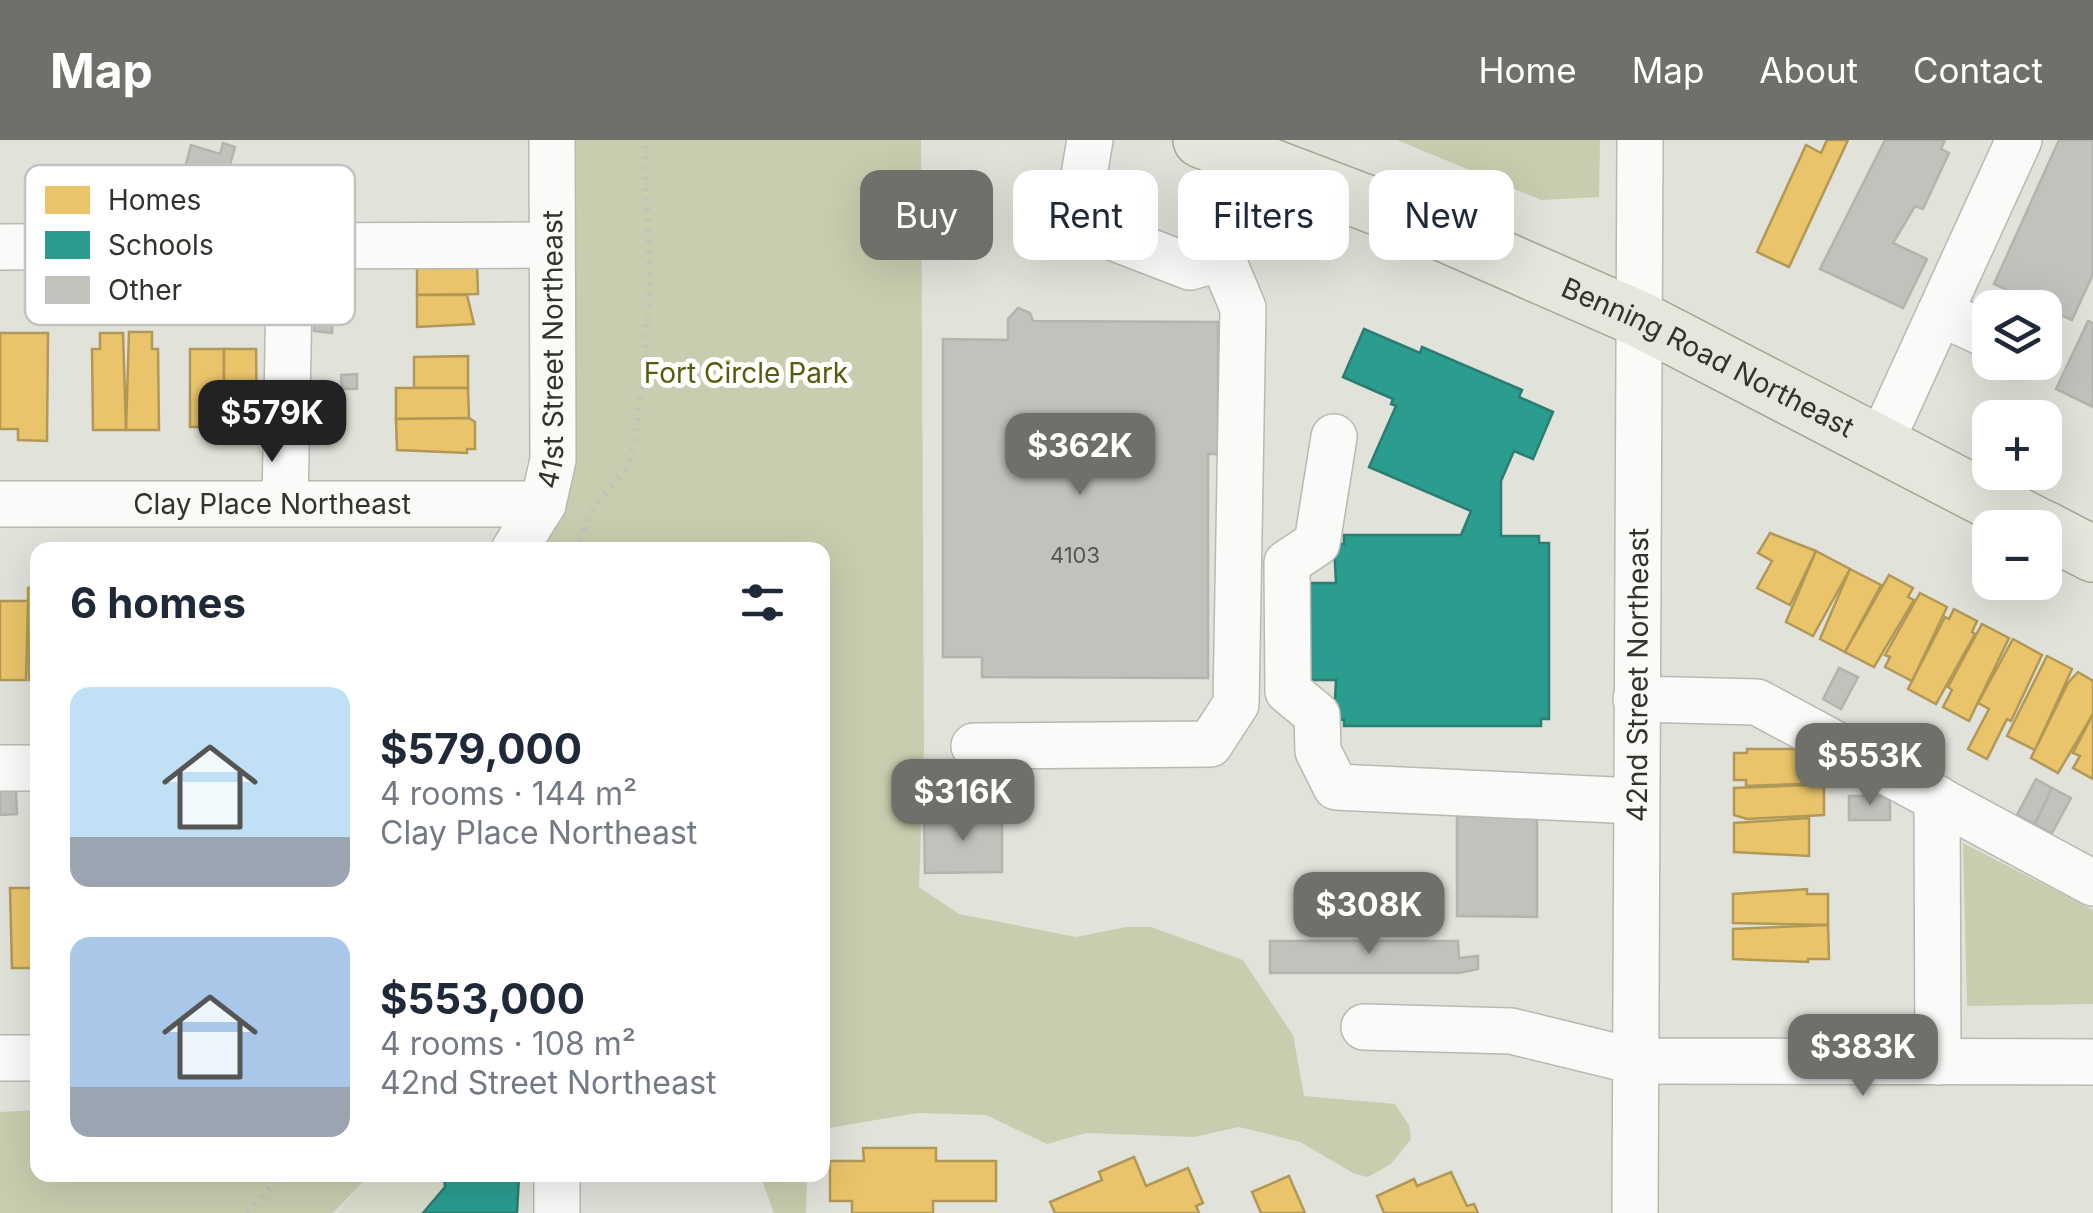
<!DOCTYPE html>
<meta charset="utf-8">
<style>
:root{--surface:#fff;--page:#f2f2f3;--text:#1f2937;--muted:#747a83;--accent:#6f7069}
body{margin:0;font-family:Inter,sans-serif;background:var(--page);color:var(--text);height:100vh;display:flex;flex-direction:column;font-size:38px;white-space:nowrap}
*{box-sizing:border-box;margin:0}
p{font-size:32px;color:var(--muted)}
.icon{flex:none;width:55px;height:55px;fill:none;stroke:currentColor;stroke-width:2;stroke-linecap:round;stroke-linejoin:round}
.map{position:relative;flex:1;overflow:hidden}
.panel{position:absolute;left:30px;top:402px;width:800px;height:640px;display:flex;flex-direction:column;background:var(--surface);border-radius:20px;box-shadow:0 10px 40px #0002}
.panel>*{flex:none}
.hud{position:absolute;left:860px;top:30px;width:950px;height:90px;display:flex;gap:20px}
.tools{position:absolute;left:1972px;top:150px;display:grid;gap:20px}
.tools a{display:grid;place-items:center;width:90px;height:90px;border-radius:20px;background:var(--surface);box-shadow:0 10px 40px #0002;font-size:50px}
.price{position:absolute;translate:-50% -85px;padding:0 22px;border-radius:20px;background:var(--accent);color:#fff;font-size:32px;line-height:65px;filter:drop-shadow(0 2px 5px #0008)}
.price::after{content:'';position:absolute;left:50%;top:60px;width:30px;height:22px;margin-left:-15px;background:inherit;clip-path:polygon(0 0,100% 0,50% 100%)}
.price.selected{background:#222;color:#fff}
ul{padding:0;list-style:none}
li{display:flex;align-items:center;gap:30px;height:250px;padding:0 40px}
li span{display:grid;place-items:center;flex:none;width:280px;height:200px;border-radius:20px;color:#555}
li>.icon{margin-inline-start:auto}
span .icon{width:120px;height:120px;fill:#fffc;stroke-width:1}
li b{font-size:42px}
h2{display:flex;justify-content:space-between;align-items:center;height:120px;padding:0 40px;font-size:42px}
.tag{padding:0 35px;border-radius:20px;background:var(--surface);box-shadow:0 10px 40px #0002;font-size:35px;line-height:90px}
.tag.selected{background:var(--accent);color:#fff}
header{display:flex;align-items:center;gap:60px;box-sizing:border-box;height:140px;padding:0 50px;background:var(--accent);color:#fff}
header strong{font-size:48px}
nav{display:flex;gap:55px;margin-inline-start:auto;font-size:35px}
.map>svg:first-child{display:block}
.built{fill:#dbddcc}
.green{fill:#c9cdaf}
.homes{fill:#e9c46a;stroke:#b29857;stroke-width:2.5}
.schools{fill:#2a9d8f;stroke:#2c7d71;stroke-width:2.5}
.building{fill:#c2c2bc;stroke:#b3b4ae;stroke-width:2.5}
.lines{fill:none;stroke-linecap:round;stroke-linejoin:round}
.minor-casing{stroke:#b8b9b2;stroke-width:48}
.major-casing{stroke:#a4a693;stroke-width:58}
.path{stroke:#c1c1bd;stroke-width:6;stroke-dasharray:2.5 8;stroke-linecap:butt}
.minor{stroke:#fafbf9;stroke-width:45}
.major{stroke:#e5e6dc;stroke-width:55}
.labels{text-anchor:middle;stroke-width:10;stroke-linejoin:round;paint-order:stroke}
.number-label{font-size:22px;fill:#565750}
.street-label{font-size:28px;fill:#32332c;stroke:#fff}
.park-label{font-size:28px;fill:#575b0b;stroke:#fff}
.key{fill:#fff;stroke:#c2c2c0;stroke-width:2.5}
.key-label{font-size:28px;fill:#32332c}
</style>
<header>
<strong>Map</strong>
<nav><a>Home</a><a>Map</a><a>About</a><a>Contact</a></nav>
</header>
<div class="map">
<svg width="2093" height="1073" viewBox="0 0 2093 1073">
<rect width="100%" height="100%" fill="#e1e2da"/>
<polygon class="built" points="367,1035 500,1035 499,1073 338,1073"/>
<g class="green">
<polygon points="571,0 921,0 924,609 919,747 959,774 1076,797 1126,787 1151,787 1243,820 1293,895 1304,956 1395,964 1409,985 1411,999 1391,1024 1368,1037 1355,1034 1300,1002 1239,987 1194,997 1086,993 1047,1004 986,975 917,973 829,988 823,997 822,410 535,410"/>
<polygon points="1397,0 1600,0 1599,57 1541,60"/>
<polygon points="1963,703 2093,770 2093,864 1967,866"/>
<polygon points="37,970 38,1035 369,1035 333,1073 0,1073 0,972"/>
<polygon points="760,1035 807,1035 806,1073 774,1073"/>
</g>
<g class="homes">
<polygon points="1827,0 1848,0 1789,127 1757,112 1806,5 1821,13"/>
<polygon points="477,124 478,154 417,155 417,125"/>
<polygon points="417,155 467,155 474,184 417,187"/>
<polygon points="129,192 152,192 152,209 158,209 159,290 126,290"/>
<polygon points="0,193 48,193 47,301 18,300 18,289 0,289"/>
<polygon points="100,193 123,193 126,290 93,290 92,209 100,209"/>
<rect x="190" y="209" width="34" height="78"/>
<polygon points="224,209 256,209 257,287 224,287"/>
<polygon points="468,216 468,248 414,248 414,217"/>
<polygon points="396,248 468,248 469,278 396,279"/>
<polygon points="469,278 475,282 475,309 467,309 467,313 397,310 396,279"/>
<polygon points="1770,393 1816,411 1790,465 1757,448 1772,421 1758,413"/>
<polygon points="1816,411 1850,429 1813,496 1786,482"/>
<polygon points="1850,429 1881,445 1845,512 1820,499"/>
<polygon points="1889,435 1913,448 1908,457 1914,460 1874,527 1845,512"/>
<polygon points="38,447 38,540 29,540 28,448"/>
<polygon points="1920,453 1947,467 1912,541 1885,527 1890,517 1885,515"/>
<polygon points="0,461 28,461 26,540 0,540"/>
<polygon points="1954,469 1977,481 1972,492 1975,494 1936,564 1908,549 1945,477 1949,479"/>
<polygon points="1982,484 2009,498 1969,581 1943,567 1952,550 1948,547"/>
<polygon points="2013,499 2042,515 2011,581 2007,579 1987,619 1968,609 1989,569 1978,563"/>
<polygon points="2047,516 2072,529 2035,610 2007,596"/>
<polygon points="2078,532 2093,541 2093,574 2058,633 2031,618 2068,543"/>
<polygon points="2093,574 2093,639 2073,628 2080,616 2073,613"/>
<polygon points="1747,609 1808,609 1808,616 1822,616 1822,643 1746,646 1746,640 1734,640 1734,613 1747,613"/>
<polygon points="1809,645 1824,647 1824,675 1747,679 1734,675 1734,648"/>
<polygon points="1809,678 1809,716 1734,712 1734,683"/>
<polygon points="10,748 38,748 38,828 12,828"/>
<polygon points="1807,749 1807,754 1828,754 1828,785 1733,783 1733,754"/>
<polygon points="1828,785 1829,819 1808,819 1808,822 1733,819 1733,789"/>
<polygon points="863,1008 936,1008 936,1021 996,1021 996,1061 933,1061 933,1073 852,1073 852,1061 830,1061 830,1021 864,1021"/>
<polygon points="1134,1017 1146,1046 1188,1028 1203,1063 1196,1066 1199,1073 1055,1073 1050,1062 1102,1040 1099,1032"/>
<polygon points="1451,1032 1467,1066 1474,1064 1478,1073 1384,1073 1377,1056 1414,1039 1417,1046"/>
<polygon points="1289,1036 1305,1073 1261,1073 1252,1052"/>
</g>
<g class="schools">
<polygon points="1364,189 1420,213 1422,207 1522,250 1519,257 1553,272 1533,319 1514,311 1501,341 1501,396 1539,396 1539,403 1549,403 1549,579 1541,579 1541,586 1344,586 1344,580 1334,579 1336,540 1303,540 1303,443 1336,443 1334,404 1344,404 1344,395 1461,395 1471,371 1369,327 1396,266 1391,264 1393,259 1343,237"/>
<polygon points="444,1035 519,1035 517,1073 423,1073 445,1047"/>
</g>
<g class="building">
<polygon points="1885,0 1945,0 1941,9 1949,13 1923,69 1915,66 1893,103 1927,119 1903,168 1820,129"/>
<polygon points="2059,0 2093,0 2093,134 2072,180 1994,144"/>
<polygon points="223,3 235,7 219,63 179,51 191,5 220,14"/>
<polygon points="1018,168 1030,173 1033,181 1218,182 1218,314 1208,314 1208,538 982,537 982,517 943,517 943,199 1008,200 1008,179"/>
<polygon points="315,171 333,172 332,193 314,191"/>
<polygon points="2088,181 2093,183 2093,267 2056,249"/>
<polygon points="357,234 357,249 342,249 341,235"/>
<polygon points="1839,528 1858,537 1841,569 1823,559"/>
<polygon points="2036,639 2052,648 2035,684 2017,675"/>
<polygon points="2052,648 2071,658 2052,693 2035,684"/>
<polygon points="0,651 16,651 17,674 0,675"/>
<rect x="1849" y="656" width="41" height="24"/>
<polygon points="1002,676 1002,732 925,733 924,677"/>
<polygon points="1457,676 1537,676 1537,777 1457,776"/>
<polygon points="1270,801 1458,801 1459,818 1478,816 1478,829 1459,833 1270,833"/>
</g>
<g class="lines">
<defs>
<g id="minor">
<polyline points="1090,0 1081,52 1086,77 1104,94 1190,127 1222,118"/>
<polyline points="0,107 551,105"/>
<polyline points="1940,173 1990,196"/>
<polyline points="1334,297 1317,403 1287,423 1288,551 1317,575 1318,611 1336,647 1635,661"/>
<polyline points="1880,304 2019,0"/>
<polyline points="285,363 290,106"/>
<path id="s1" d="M0 364H543"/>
<path id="s2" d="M514 410 543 364 553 320 552 0"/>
<polyline points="1636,559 1757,562 2093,743"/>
<polyline points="974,606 1210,604 1236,564 1243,168 1222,118 1243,15"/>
<polyline points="0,628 38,628"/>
<polyline points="1937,658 1938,922"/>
<polyline points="1364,887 1511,891 1634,921 2093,922"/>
<polyline points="0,918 38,918"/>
<polyline points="557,1035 557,1073"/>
<path id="s3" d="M1635 1073 1640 0"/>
</g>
<g id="major">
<path id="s4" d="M1201 0 1422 84 1639 179 2042 388"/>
<polyline points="2045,389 2093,414"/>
</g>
</defs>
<use href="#minor" class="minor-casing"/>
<use href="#major" class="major-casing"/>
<g class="path">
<polyline points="575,410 595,366 630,324 644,234 650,140 645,0"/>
<polyline points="247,1073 282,1035"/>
</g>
<use href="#minor" class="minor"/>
<use href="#major" class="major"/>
</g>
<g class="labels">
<g class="number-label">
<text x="1075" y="423">4103</text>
</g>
<g class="street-label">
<text dy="10" stroke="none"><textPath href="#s2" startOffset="210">41st Street Northeast</textPath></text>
<text dy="10" stroke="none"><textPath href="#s4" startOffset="552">Benning Road Northeast</textPath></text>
<text dy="10" stroke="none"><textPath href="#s1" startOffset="272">Clay Place Northeast</textPath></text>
<text dy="10" stroke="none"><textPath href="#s3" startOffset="538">42nd Street Northeast</textPath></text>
</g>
<g class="park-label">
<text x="746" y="243">Fort Circle Park</text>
</g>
</g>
<rect x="25" y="25" width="330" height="160" rx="15" class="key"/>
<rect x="45" y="46" width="45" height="28" fill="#e9c46a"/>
<rect x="45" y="91" width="45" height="28" fill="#2a9d8f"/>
<rect x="45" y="136" width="45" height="28" fill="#c2c2bc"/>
<g class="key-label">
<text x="108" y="70">Homes</text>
<text x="108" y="115">Schools</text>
<text x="108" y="160">Other</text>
</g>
</svg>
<div class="tools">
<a><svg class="icon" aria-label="layers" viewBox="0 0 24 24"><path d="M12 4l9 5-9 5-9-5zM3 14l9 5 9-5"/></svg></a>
<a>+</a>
<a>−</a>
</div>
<b class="price selected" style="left:272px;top:325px">$579K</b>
<b class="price" style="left:1080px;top:358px">$362K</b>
<b class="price" style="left:1870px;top:668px">$553K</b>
<b class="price" style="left:963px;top:704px">$316K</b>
<b class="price" style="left:1369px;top:817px">$308K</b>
<b class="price" style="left:1863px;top:959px">$383K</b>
<div class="hud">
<a class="tag selected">Buy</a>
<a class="tag">Rent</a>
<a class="tag">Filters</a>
<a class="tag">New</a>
</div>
<section class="panel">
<h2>6 homes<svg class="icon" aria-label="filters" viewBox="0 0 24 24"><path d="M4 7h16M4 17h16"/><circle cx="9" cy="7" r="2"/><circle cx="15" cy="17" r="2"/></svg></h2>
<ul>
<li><span style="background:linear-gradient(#bfe0f5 75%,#9aa5b1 0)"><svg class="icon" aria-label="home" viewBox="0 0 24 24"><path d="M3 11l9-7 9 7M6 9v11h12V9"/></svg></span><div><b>$579,000</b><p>4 rooms · 144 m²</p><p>Clay Place Northeast</p></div></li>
<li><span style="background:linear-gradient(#a9c7e8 75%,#9aa5b1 0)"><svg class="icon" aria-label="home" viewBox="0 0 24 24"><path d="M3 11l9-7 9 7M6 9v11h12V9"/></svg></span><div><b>$553,000</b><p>4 rooms · 108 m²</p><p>42nd Street Northeast</p></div></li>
</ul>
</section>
</div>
